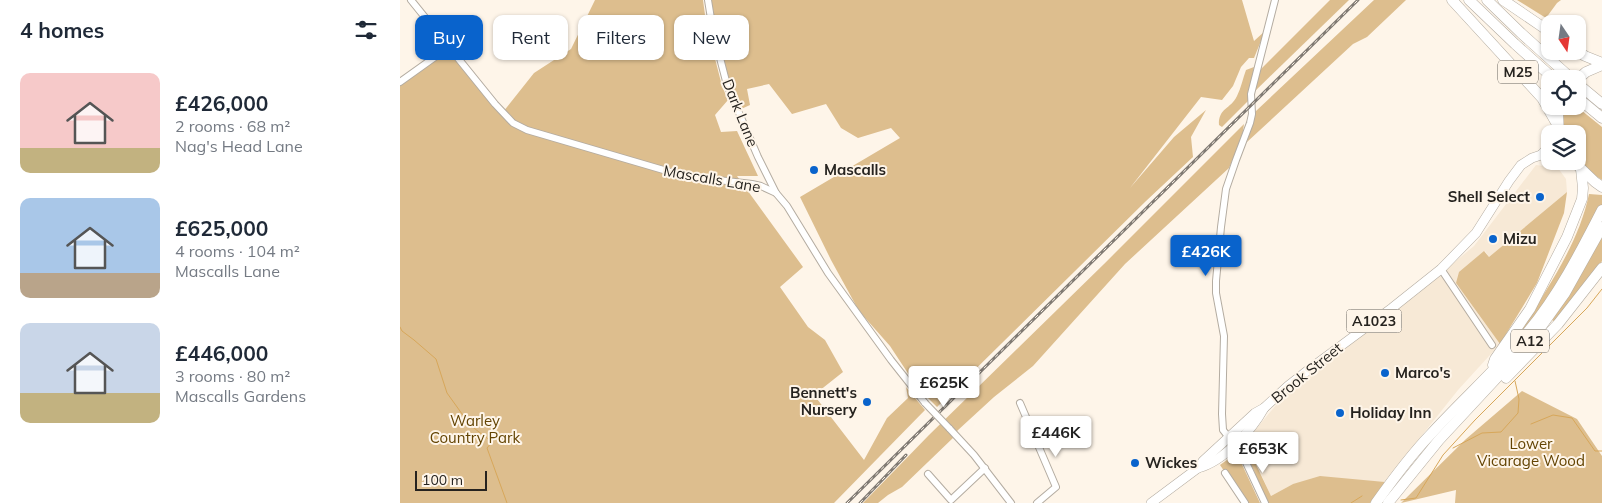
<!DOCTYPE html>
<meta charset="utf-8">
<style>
:root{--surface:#fff;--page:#f2f2f3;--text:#1f2937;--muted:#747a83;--accent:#0963cc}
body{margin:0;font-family:Mulish,sans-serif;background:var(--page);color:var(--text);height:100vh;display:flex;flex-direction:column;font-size:19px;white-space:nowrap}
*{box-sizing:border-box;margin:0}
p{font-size:16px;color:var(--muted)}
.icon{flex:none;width:28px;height:28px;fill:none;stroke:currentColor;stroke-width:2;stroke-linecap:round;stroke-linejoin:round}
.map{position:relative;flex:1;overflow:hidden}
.details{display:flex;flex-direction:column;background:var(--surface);width:400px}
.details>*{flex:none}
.banner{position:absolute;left:15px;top:15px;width:475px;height:45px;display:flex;gap:10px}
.needle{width:32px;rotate:167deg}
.fabs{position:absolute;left:1141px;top:15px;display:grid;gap:10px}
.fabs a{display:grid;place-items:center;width:45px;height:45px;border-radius:10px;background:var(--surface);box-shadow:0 1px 4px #0004;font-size:25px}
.scale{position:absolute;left:15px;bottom:12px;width:72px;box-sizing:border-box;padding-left:5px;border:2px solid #26231f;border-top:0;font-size:14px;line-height:18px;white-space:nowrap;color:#26231f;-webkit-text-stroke:4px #fef5e9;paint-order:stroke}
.price{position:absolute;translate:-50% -42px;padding:0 11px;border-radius:5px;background:#fff;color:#222;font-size:16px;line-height:32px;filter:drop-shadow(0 1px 2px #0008)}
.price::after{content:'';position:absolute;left:50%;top:30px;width:15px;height:11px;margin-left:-8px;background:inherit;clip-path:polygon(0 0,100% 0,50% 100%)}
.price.on{background:var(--accent);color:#fff}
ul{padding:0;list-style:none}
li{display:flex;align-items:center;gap:15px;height:125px;padding:0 20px}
li span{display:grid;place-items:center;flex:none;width:140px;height:100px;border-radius:10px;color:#555}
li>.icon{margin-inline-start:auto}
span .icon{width:60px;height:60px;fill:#fffc;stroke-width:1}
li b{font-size:21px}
h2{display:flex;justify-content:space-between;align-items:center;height:60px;padding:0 20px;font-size:21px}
.tag{padding:0 18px;border-radius:10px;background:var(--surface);box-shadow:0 1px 4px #0004;font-size:18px;line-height:45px}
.tag.on{background:var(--accent);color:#fff}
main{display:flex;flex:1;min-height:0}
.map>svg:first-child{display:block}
.built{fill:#f7e9d6}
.green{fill:#ddbe8e}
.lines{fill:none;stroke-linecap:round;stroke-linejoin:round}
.stream{stroke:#d7a75a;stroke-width:1}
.minor-casing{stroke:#b4aca1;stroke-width:8}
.major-casing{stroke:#b4aca1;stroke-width:10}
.highway-casing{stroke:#b4aca1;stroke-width:11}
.minor{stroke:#fff;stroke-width:6}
.major{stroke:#fff;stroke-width:9}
.highway{stroke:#fff;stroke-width:10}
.rail-casing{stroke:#807a73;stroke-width:3}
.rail{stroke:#fef5e9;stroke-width:1;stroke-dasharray:4;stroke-linecap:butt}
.minor-bridge-casing{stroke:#b4aca1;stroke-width:8;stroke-linecap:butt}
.minor-bridge{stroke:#fff;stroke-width:6}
.poi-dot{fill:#0963cc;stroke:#fef5e9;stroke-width:2}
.labels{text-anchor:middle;stroke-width:4;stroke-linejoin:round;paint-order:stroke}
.shield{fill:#fef5e9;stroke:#67625c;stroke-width:1}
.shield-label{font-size:14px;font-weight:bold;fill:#26231f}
.street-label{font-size:15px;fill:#26231f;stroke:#fef5e9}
.poi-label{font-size:15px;font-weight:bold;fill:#26231f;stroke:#fef5e9;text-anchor:start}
.park-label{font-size:15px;fill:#644403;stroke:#fef5e9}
</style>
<main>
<section class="details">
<h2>4 homes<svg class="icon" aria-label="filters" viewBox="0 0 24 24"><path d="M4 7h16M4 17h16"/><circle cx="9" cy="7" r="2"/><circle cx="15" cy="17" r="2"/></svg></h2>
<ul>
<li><span style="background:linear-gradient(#f6c9c9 75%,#c2b280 0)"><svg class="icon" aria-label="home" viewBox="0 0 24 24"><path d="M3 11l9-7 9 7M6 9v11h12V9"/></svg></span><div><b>£426,000</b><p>2 rooms · 68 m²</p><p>Nag's Head Lane</p></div></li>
<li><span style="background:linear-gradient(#a9c7e8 75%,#b9a48a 0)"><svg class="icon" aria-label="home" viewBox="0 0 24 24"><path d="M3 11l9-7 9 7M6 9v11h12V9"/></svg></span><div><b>£625,000</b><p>4 rooms · 104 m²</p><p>Mascalls Lane</p></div></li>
<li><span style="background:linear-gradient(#c9d6e8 70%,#c2b280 0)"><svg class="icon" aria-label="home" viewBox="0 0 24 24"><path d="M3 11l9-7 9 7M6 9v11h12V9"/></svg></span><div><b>£446,000</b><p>3 rooms · 80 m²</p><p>Mascalls Gardens</p></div></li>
</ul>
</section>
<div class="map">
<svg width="1202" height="503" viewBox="0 0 1202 503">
<rect width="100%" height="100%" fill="#fef5e9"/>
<polygon class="built" points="1136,165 1158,168 1166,179 1167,192 1089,257 1085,251 1056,283 1100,344 1058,390 985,482 963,481 893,484 871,496 851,452 842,446 886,393 1003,305 1074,246"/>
<g class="green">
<polygon points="195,0 303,0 305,15 299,24 310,39 322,86 328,100 315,115 321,132 337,131 358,176 337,176 403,267 380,287 408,327 425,340 443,372 414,395 464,460 487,418 508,398 506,387 525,410 434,503 0,503 0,82 49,47 103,112 134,73 171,49"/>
<polygon points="311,0 842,0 854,41 865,31 854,58 849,58 841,67 833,86 822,100 801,97 730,188 774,137 806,110 791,137 793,157 746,201 537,407 517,387 490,346 459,311 431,260 400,197 500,138 491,128 458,138 441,128 426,104 392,114 369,84 347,89 350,105 339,110 328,86"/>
<polygon points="930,0 949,0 852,94 860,70"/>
<polygon points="974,0 1006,0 967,37 953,44 847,142 856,111"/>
<polygon points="1117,0 1161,0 1157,3 1146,18"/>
<path d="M854 67 848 101 822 127 819 125C818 108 831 109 837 96 841 88 843 78 846 70Z"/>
<polygon points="1164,106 1176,106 1202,127 1202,180 1188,171 1178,158 1178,134 1164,134 1162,116"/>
<polygon points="844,124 842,138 829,168 725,264 633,366 594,397 557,431 554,437 502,487 488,495 478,503 463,503 529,435 704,264"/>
<polygon points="1167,192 1164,213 1137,283 1100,344 1056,283 1059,272 1084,251 1089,257"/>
<path d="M1189 194 1202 195V205L1183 242 1149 299 1122 331V329C1148 287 1179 243 1189 194Z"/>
<polygon points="1202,237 1202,261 1194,273 1155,322 1152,320 1170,294"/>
<polygon points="1122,391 1177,419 1202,456 1202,503 1055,503 1056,490 1001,503 1066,439"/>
<polygon points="850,452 871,496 893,484 920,476 985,482 970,503 868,503 846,453"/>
<polygon points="837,456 839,458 860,503 844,503 843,499 820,465 831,457"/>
</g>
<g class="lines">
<g class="stream">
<polyline points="0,327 2,331 14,340 36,359 47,393 70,425 92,442 87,448 107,503"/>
<polyline points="1131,424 1153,415 1172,418 1195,451 1202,451"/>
<polyline points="1053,448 1082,433 1101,432 1118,413 1119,399 1115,381"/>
<polyline points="1001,500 1016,498 1043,455 1075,420 1187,308 1202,289"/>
<polyline points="951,503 962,496"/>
</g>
<defs>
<g id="minor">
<polyline points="11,0 95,104 113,123 127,130 284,176 352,184 361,186 376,193 387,206 428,273 491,360 525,403"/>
<polyline points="308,0 313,31 327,85 358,157 376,193"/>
<polyline points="0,82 49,47"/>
<polyline points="1041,269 1092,345"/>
<polyline points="620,403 656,487 637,503"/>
<polyline points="549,428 574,455 611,503"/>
<polyline points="825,473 845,503"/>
<polyline points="528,474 551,500 585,468"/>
<polyline points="865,503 842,454 823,430 822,414 824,336 816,293 816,281 821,227 826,189 836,160 850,123 852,114 851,94 875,0"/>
</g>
<g id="major">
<polyline points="1141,155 1150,145"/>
<path d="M798 468C823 462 852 430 864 408"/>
<polyline points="751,503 798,468 803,461 855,413 864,408 888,386 911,368 992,308 1041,269 1076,233 1109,181 1121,165 1132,158 1141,155 1150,156"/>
</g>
<g id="highway">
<polyline points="1052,0 1142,98 1158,126"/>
<polyline points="1069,0 1115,44 1154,79"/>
<polyline points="1087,0 1121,33 1172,79"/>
<polyline points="1103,0 1150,32"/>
<polyline points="1177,51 1185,56 1202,63"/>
<polyline points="1178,79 1186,72 1202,65"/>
<polyline points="1178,84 1202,104"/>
<polyline points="1178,98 1202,118"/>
<polyline points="1159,106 1158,112 1159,134"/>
<polyline points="1173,161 1195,182 1202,187"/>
<polyline points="1093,365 1095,359 1130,309 1167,237 1182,199 1183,188 1181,169"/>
<polyline points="1106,378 1158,324 1202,268"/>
<path d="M976 503C993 479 1010 456 1030 435 1062 400 1097 369 1127 333 1158 296 1180 253 1202 210"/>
<polyline points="988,503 1039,440 1130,342 1165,293 1202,227"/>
</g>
</defs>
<use href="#minor" class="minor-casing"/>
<use href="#major" class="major-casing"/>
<use href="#highway" class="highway-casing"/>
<use href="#minor" class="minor"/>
<use href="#major" class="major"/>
<use href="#highway" class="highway"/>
<defs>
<g id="rail">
<polyline points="447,503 958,0"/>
<polyline points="460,503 506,455"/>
</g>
</defs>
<use href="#rail" class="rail-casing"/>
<use href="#rail" class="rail"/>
<defs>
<polyline id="minor-bridge" points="525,403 549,428"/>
</defs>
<use href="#minor-bridge" class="minor-bridge-casing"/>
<use href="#minor-bridge" class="minor-bridge"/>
</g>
<g class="poi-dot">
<circle cx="414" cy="170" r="5"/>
<circle cx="1140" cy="197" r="5"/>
<circle cx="1093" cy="239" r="5"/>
<circle cx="985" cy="373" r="5"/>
<circle cx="467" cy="402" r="5"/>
<circle cx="940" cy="413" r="5"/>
<circle cx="735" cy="463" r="5"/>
</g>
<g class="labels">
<g class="shield">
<rect x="1098" y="60.5" width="40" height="23" rx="4"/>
<rect x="946.5" y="309.5" width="55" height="23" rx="4"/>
<rect x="1111" y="329.5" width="38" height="23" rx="4"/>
</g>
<g class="shield-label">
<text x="1118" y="77">M25</text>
<text x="974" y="326">A1023</text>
<text x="1130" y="346">A12</text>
</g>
<g class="street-label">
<text transform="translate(340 113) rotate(68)" y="5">Dark Lane</text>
<text transform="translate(312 179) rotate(10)" y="5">Mascalls Lane</text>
<text transform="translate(907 373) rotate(-39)" y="5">Brook Street</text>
</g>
<g class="poi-label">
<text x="424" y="175">Mascalls</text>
<text x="1130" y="202" text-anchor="end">Shell Select</text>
<text x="1103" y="244">Mizu</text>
<text x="995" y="378">Marco's</text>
<text x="457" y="398" text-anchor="end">Bennett's<tspan x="457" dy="17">Nursery</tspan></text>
<text x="950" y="418">Holiday Inn</text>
<text x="745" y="468">Wickes</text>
</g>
<g class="park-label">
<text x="75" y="426">Warley<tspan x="75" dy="17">Country Park</tspan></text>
<text x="1131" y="449">Lower<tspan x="1131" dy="17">Vicarage Wood</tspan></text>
</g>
</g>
</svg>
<div class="fabs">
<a><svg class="needle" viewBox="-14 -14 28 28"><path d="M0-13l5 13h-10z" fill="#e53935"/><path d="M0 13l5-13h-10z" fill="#747a83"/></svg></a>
<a><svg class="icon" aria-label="locate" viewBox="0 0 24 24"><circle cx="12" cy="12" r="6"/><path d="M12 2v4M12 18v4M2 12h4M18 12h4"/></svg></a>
<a><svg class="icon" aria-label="layers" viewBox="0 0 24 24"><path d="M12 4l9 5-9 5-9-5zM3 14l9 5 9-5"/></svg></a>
</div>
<div class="scale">100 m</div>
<b class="price on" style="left:806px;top:277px">£426K</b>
<b class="price" style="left:544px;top:408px">£625K</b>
<b class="price" style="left:656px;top:458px">£446K</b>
<b class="price" style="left:863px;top:474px">£653K</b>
<div class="banner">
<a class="tag on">Buy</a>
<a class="tag">Rent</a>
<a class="tag">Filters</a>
<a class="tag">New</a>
</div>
</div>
</main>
